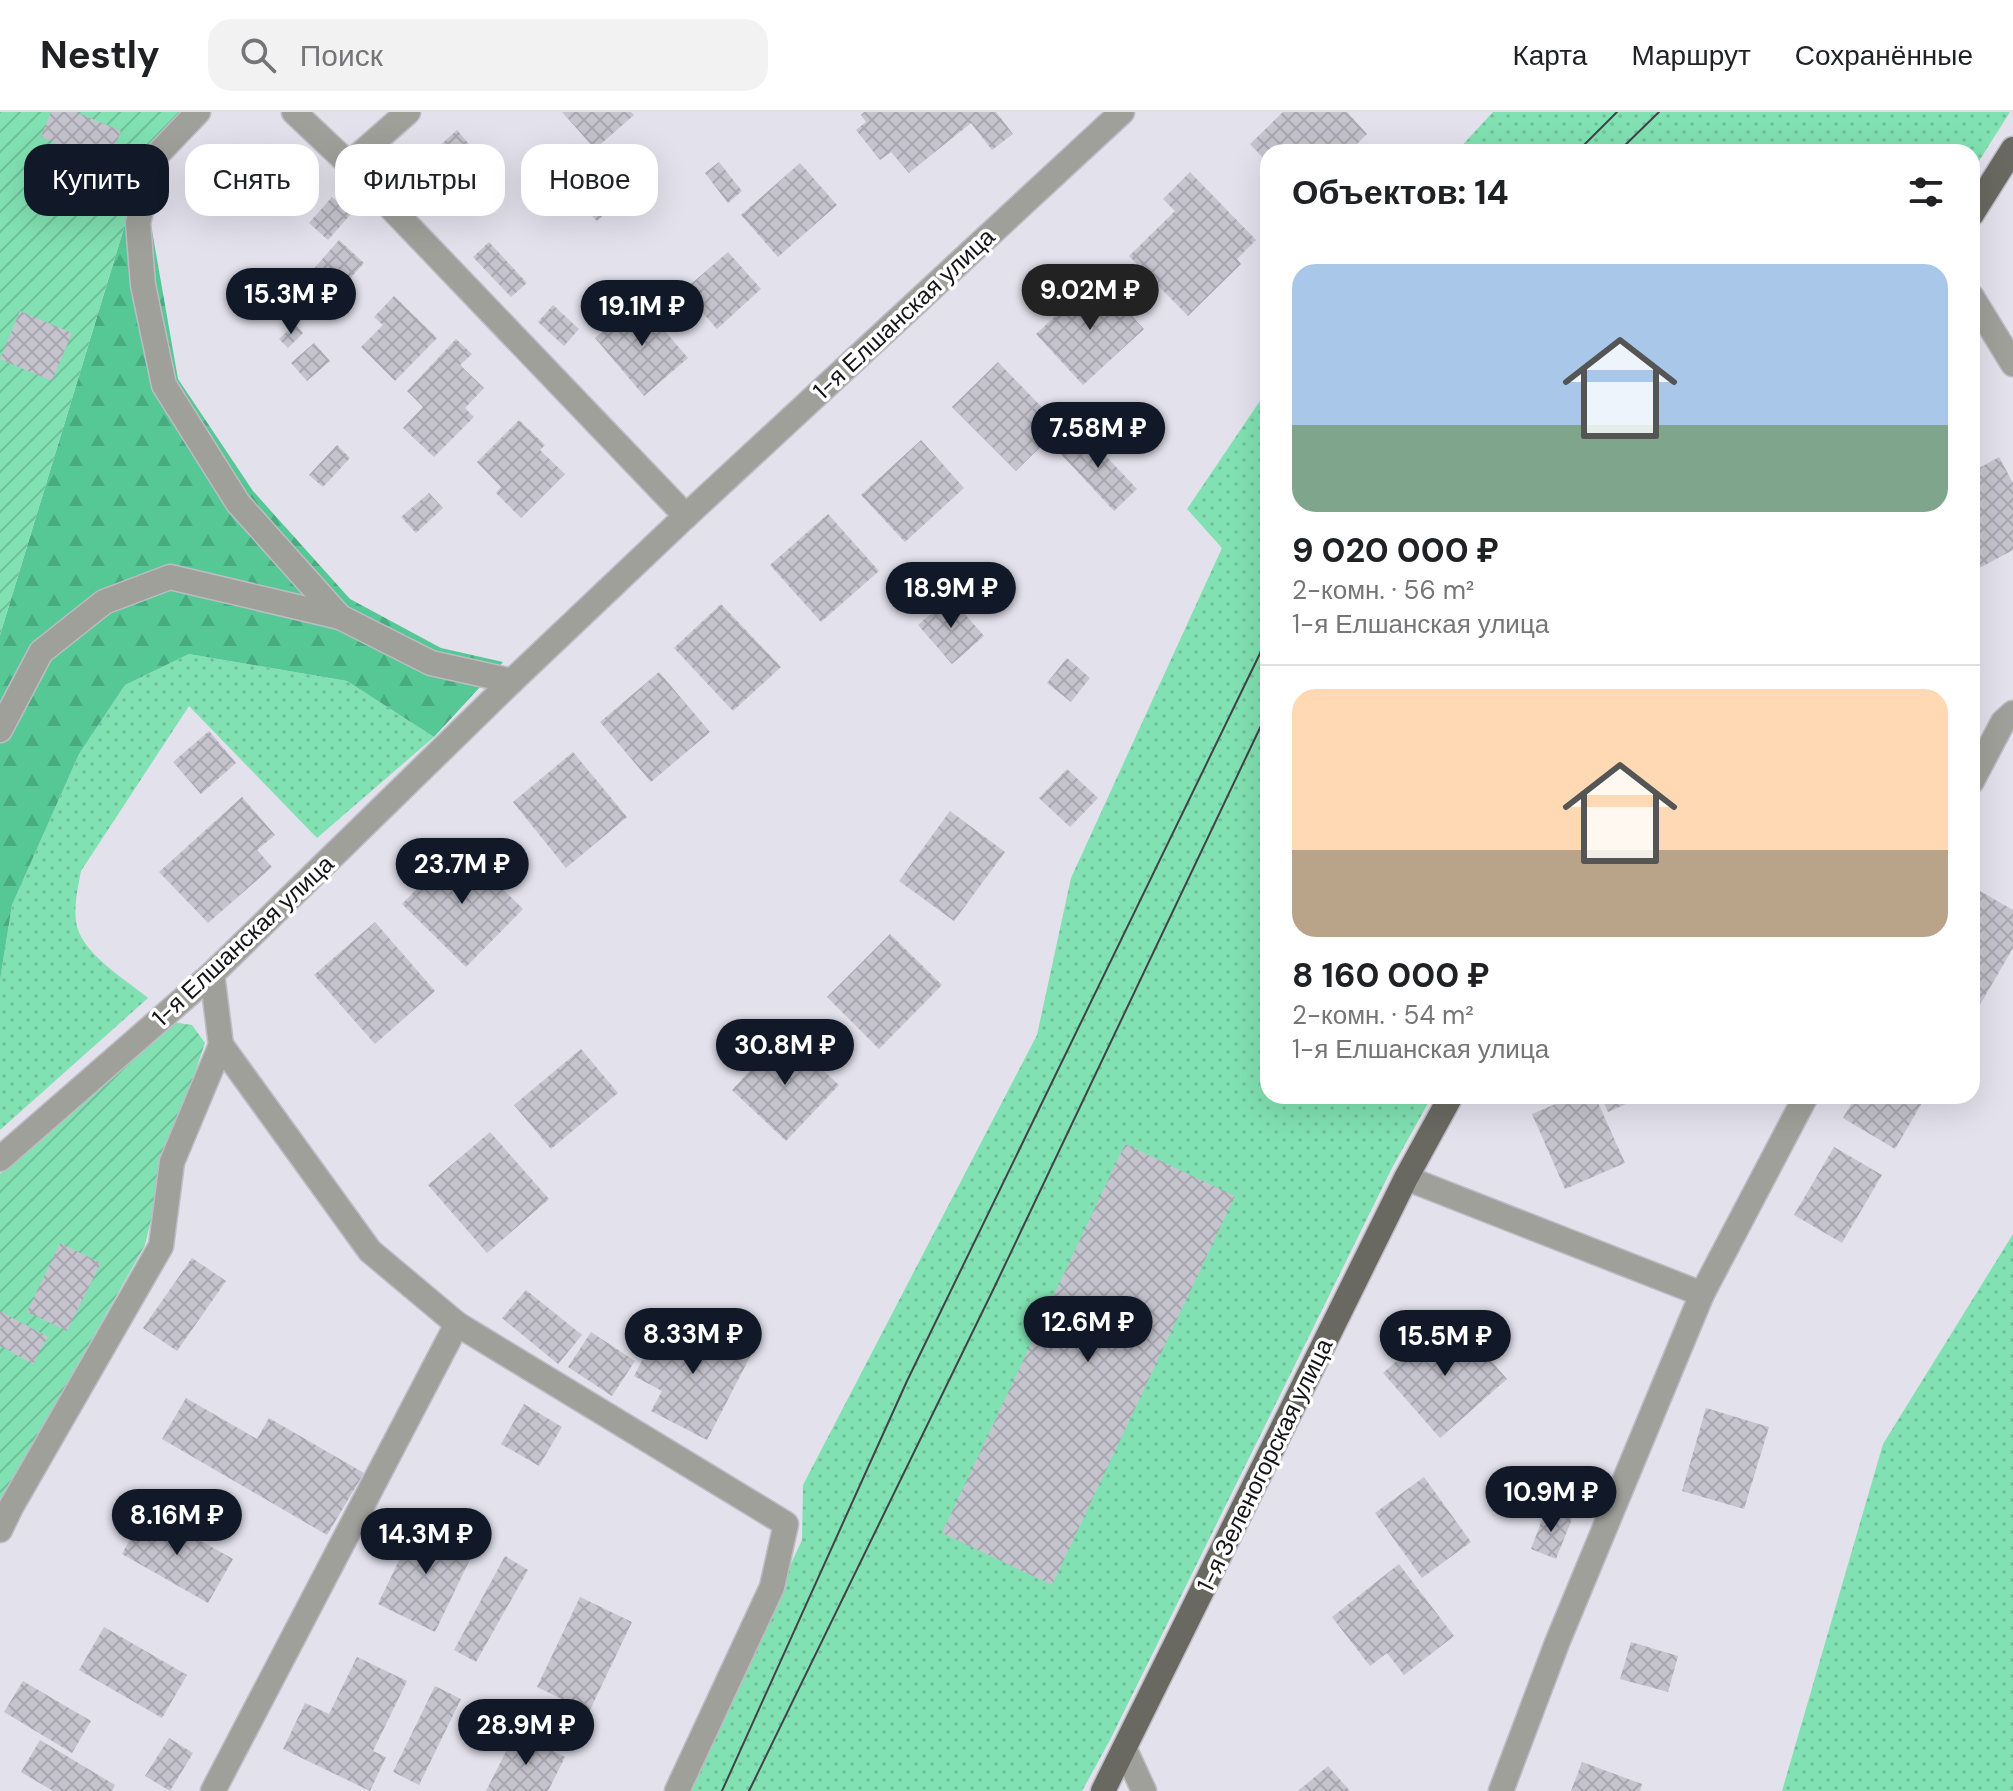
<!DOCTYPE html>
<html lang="ru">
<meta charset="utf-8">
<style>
:root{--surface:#fff;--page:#f2f2f2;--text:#202124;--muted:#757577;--line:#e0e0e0;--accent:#111827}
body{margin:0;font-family:"DM Sans",sans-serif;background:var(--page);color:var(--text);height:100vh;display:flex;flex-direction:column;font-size:30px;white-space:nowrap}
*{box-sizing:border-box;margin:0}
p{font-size:26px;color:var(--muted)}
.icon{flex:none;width:44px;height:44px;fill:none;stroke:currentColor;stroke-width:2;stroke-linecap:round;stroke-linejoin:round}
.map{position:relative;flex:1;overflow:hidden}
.details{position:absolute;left:1260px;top:32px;width:720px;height:960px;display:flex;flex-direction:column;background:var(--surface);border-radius:24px;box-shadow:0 8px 32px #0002}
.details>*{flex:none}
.top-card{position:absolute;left:24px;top:32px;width:760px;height:72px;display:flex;gap:16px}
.price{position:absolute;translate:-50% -68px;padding:0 18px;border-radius:28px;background:var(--accent);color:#fff;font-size:26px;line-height:52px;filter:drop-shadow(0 2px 4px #0008)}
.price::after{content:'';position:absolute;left:50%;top:48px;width:24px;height:18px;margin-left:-12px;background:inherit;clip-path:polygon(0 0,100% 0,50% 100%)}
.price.current{background:#222;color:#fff}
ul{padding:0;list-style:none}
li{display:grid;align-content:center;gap:16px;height:424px;padding:0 32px}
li+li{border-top:2px solid var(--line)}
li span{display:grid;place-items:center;height:248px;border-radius:24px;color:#555}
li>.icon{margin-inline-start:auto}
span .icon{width:144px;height:144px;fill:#fffc;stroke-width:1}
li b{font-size:34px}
h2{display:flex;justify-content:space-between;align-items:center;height:96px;padding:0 32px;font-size:34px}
.tag{padding:0 28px;border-radius:24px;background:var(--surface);box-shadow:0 8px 32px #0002;font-size:28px;line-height:72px}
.tag.current{background:var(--accent);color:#fff}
header{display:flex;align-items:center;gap:48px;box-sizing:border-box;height:112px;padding:0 40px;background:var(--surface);border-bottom:2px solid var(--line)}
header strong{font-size:38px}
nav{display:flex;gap:44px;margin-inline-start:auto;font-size:28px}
.search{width:560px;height:72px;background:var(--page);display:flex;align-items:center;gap:20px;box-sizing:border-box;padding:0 28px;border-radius:24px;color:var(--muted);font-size:30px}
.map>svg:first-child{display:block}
.grass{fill:url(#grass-dots)}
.forest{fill:url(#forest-firs)}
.garden{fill:url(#garden-furrows)}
.building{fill:url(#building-cross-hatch)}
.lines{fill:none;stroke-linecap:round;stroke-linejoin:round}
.minor-casing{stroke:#bdbcc6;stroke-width:27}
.major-casing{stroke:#bdbcc6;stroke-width:27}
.minor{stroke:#a0a09b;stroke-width:24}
.major{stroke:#6a6961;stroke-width:24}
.tram{stroke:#424248;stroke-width:2}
.labels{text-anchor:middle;stroke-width:7;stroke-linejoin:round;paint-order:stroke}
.street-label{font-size:24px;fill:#141418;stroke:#fff}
</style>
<header>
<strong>Nestly</strong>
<div class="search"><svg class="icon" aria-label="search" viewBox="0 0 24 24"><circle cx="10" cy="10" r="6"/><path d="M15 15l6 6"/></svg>Поиск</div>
<nav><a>Карта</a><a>Маршрут</a><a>Сохранённые</a></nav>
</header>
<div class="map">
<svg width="2013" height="1679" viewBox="0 0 2013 1679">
<defs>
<pattern id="grass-dots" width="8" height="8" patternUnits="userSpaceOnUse" patternTransform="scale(2)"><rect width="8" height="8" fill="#81e1b2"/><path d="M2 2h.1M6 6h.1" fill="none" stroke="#6fc098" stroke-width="1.8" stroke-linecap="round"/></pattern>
<pattern id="forest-firs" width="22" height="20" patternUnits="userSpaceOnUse" patternTransform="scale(2)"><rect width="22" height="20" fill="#55c895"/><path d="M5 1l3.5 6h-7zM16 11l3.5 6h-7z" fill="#49ab80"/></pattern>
<pattern id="garden-furrows" width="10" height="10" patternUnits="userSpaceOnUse" patternTransform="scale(2)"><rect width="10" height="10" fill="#81e1b2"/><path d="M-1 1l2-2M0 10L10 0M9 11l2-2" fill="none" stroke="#6fc098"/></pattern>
<pattern id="building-cross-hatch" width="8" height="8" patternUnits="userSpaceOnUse" patternTransform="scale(2)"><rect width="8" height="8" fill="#c5c3ce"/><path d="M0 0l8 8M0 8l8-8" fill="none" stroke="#a8a7b0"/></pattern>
</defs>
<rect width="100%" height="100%" fill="#e2e1ec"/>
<g class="grass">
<polygon points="1493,0 2010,0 1972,60 1972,40 1456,40"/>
<polygon points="1268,277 1268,984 1432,984 1392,1056 1110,1628 1082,1679 685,1679 802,1428 803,1373 1037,923 1071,766 1222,436 1187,397"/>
<path d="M189 542 347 569 434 625 317 726 189 594 81 759C78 775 74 793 76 809 79 840 125 867 148 886L0 1018V868L12 793 79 642 125 573Z"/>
<polygon points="2013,1122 2013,1679 1782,1679 1883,1332"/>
</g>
<polygon class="forest" points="145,47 151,113 178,267 253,379 350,487 441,536 503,550 434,625 347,569 189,542 125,573 79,642 12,793 0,868 0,523"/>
<g class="garden">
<polygon points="0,0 183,0 145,47 0,523"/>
<polygon points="172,910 192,913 205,931 165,1050 145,1133 0,1391 0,1062"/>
</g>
<g class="building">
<polygon points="51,0 76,0 121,19 107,52 41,25"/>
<polygon points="562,0 631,0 634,3 595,37"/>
<polygon points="864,0 996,0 1013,22 992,38 971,11 909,61 891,40 880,48 856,18 866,10 861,3"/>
<polygon points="1283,0 1347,0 1367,22 1349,40 1268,40 1268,51 1250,32"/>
<polygon points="457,18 491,58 450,94 416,55"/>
<polygon points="243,32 276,63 242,99 209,69"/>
<polygon points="719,50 742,79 728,91 705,61"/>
<polygon points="800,51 837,93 778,145 741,103"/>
<polygon points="606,60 627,82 597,109 576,87"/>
<polygon points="1190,60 1256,128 1237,147 1241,152 1188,204 1129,144 1175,99 1163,87"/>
<polygon points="332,85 351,102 328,128 309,111"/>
<polygon points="339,128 364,151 328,191 303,169"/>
<polygon points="489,130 527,171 511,185 473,145"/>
<polygon points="728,140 761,177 717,217 683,179"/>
<polygon points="1097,166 1144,217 1083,273 1036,222"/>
<polygon points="394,184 437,226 395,269 361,235 383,213 374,205"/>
<polygon points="639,189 688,246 644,284 595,226"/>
<polygon points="553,193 579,217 564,234 538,210"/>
<polygon points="20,199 72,221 52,269 0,247"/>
<polygon points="295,212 303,221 288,236 279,227"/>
<polygon points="456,227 472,242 460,253 484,276 465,296 474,305 434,345 403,316 423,295 407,279"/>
<polygon points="314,231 330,249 307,269 291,251"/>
<polygon points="998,250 1061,315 1016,359 952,295"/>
<polygon points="519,308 545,333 540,338 565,362 521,406 496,381 501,375 477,350"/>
<polygon points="1081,318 1137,377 1114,399 1058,339"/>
<polygon points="921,328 964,376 905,430 861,383"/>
<polygon points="337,333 350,346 323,375 309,363"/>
<polygon points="1999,345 2013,371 2013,438 1972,460 1972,360"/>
<polygon points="429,381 443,396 416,421 401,405"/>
<polygon points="828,402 879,459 821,510 770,453"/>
<polygon points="950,485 984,524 952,552 918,513"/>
<polygon points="721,492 781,555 733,599 674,536"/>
<polygon points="1067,546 1090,566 1071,590 1047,571"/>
<polygon points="659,560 710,620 651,670 600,610"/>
<polygon points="209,619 236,651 201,682 173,650"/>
<polygon points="573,640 627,705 566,756 513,690"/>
<polygon points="1067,657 1098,686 1070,715 1039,686"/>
<polygon points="242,685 275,723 257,738 272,755 208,811 159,760"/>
<polygon points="950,699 1005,740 954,809 899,769"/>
<polygon points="459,734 523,797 466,855 402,792"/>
<polygon points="1980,779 2013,798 2013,836 1978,896 1972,893 1972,793"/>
<polygon points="375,810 435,879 375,932 314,863"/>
<polygon points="890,822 942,873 879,937 827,885"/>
<polygon points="784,922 839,973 786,1029 732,978"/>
<polygon points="581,937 618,981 551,1037 514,993"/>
<polygon points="1574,984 1595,984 1625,1051 1565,1077 1532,1002"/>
<polygon points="1601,984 1644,984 1608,1000"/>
<polygon points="1856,984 1926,984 1895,1037 1843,1006"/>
<polygon points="490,1020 549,1087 487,1141 428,1073"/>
<polygon points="1125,1032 1235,1084 1052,1473 942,1421"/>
<polygon points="1834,1035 1882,1063 1842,1131 1794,1103"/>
<polygon points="60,1131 101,1151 67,1219 27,1200"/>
<polygon points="192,1146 226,1169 177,1239 143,1216"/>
<polygon points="526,1178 582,1223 558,1252 502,1206"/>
<polygon points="0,1199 48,1225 33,1252 0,1234"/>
<polygon points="695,1209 753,1239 707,1328 651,1299 662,1279 634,1264 659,1215 685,1229"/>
<polygon points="1456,1209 1507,1267 1440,1326 1383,1261 1416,1232 1421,1239"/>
<polygon points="591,1220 635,1249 612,1284 568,1255"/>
<polygon points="186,1286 257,1327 269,1306 364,1361 327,1423 162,1327"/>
<polygon points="524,1292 562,1315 539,1354 501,1332"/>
<polygon points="1706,1296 1769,1315 1744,1397 1682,1379"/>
<polygon points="1424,1365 1471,1430 1422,1466 1375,1401"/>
<polygon points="1546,1397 1572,1407 1556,1447 1531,1437"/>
<polygon points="146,1398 233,1447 208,1491 122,1442"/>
<polygon points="418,1409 475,1437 435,1520 378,1492"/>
<polygon points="505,1444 528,1458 476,1550 454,1538"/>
<polygon points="1399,1452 1454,1524 1404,1563 1387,1541 1370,1554 1332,1505"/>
<polygon points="580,1485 632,1510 589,1600 537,1575"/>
<polygon points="104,1515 187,1563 162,1606 79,1558"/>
<polygon points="1631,1530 1678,1544 1668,1580 1620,1567"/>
<polygon points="357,1545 407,1569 373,1639 386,1645 370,1679 283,1637 305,1591 329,1602"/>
<polygon points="23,1569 91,1609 72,1641 4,1600"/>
<polygon points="435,1574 461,1587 419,1673 393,1660"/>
<polygon points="516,1620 565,1645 548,1679 486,1679"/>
<polygon points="169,1626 193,1641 170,1679 145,1664"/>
<polygon points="40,1628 115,1673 112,1679 53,1679 21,1660"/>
<polygon points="1582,1650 1642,1672 1640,1679 1571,1679"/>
<polygon points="1328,1654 1350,1679 1298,1679"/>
</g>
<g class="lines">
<defs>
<g id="minor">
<polyline points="198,0 154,46 138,111 143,173 164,273 238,391 340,505 431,551 512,569"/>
<polyline points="294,0 349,52 686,404"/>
<polyline points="349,52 408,0"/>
<polyline points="1972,185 2013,252"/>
<polyline points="0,618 41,540 104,490 170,465 340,505"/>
<polyline points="1972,669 2003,610 2013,601"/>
<polyline points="212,862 221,933 370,1139 457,1212 786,1412 772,1475 677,1679"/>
<polyline points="0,1047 212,862 512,569 686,404 1122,0"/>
<polyline points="1406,1066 1702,1182"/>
<polyline points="0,1418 11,1395 161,1134 172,1050 221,933"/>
<polyline points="1125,1638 1144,1679"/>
<polyline points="213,1679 457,1212"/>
<polyline points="1501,1679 1557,1531 1702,1182 1806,984"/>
</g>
<g id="major">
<polyline points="1972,102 2013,37"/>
<polyline points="1103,1679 1406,1066 1451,984"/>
</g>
</defs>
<use href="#minor" class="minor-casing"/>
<use href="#major" class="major-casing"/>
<use href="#minor" class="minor"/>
<use href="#major" class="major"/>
<g class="tram">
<polyline points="1577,40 1617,0"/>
<polyline points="1618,40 1659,0"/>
<polyline points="722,1679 907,1269 1268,525"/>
<polyline points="749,1679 994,1176 1268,599"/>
</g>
</g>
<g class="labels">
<g class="street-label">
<text transform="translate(904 202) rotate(-43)" y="8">1-я Елшанская улица</text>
<text transform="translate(243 829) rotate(-43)" y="8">1-я Елшанская улица</text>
<text transform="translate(1265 1353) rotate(-64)" y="8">1-я Зеленогорская улица</text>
</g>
</g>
</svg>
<b class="price current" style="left:1090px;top:220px">9.02M ₽</b>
<b class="price" style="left:291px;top:224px">15.3M ₽</b>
<b class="price" style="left:642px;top:236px">19.1M ₽</b>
<b class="price" style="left:1098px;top:358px">7.58M ₽</b>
<b class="price" style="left:951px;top:518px">18.9M ₽</b>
<b class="price" style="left:462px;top:794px">23.7M ₽</b>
<b class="price" style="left:785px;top:975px">30.8M ₽</b>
<b class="price" style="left:1088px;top:1252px">12.6M ₽</b>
<b class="price" style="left:693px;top:1264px">8.33M ₽</b>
<b class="price" style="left:1445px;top:1266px">15.5M ₽</b>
<b class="price" style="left:1551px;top:1422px">10.9M ₽</b>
<b class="price" style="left:177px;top:1445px">8.16M ₽</b>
<b class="price" style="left:426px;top:1464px">14.3M ₽</b>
<b class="price" style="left:526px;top:1655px">28.9M ₽</b>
<div class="top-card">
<a class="tag current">Купить</a>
<a class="tag">Снять</a>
<a class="tag">Фильтры</a>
<a class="tag">Новое</a>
</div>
<section class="details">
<h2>Объектов: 14<svg class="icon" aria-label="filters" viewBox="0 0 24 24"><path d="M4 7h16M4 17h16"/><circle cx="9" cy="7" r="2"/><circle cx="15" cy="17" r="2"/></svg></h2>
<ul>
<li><span style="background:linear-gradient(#a9c7e8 65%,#7fa58c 0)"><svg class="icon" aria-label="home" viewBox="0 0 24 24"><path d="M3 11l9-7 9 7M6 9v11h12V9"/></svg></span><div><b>9 020 000 ₽</b><p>2-комн. · 56 m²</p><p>1-я Елшанская улица</p></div></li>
<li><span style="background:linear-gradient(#ffd9b3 65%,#b9a48a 0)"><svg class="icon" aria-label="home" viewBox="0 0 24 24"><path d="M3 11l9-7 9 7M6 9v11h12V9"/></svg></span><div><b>8 160 000 ₽</b><p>2-комн. · 54 m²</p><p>1-я Елшанская улица</p></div></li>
</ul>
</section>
</div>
